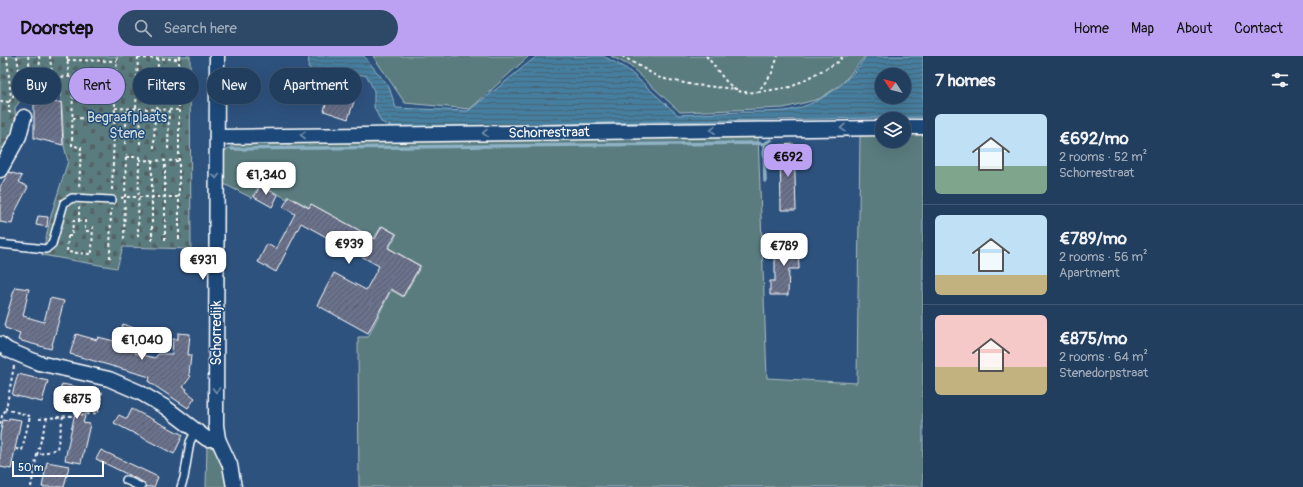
<!DOCTYPE html>
<meta charset="utf-8">
<style>
:root{--surface:#223e5e;--page:#2e4967;--text:#f1f3f6;--muted:#a2aebc;--line:#3f5773;--accent:#bca0f2}
body{margin:0;font-family:Pangolin,sans-serif;background:var(--page);color:var(--text);height:100vh;display:flex;flex-direction:column;font-size:15px;white-space:nowrap}
*{box-sizing:border-box;margin:0}
p{font-size:13px;color:var(--muted)}
.icon{flex:none;width:22px;height:22px;fill:none;stroke:currentColor;stroke-width:2;stroke-linecap:round;stroke-linejoin:round}
.map{position:relative;flex:1;overflow:hidden}
.drawer{display:flex;flex-direction:column;background:var(--surface);width:380px}
.drawer>*{flex:none}
.banner{position:absolute;left:12px;top:12px;width:380px;height:36px;display:flex;gap:8px}
.needle{width:26px;rotate:306deg}
.buttons{position:absolute;left:875px;top:12px;display:grid;gap:8px}
.buttons a{display:grid;place-items:center;width:36px;height:36px;border-radius:50%;background:var(--surface);box-shadow:0 4px 16px #0002,0 0 0 1px var(--line);font-size:20px}
.scale{position:absolute;left:12px;bottom:10px;width:92px;box-sizing:border-box;padding-left:4px;border:2px solid #fff;border-top:0;font-size:11px;line-height:14px;white-space:nowrap;color:#fff;-webkit-text-stroke:3px #1f4a7a;paint-order:stroke}
.price{position:absolute;translate:-50% -34px;padding:0 9px;border-radius:8px;background:#fff;color:#222;font-size:13px;line-height:26px;filter:drop-shadow(0 1px 2px #0008)}
.price::after{content:'';position:absolute;left:50%;top:24px;width:12px;height:9px;margin-left:-6px;background:inherit;clip-path:polygon(0 0,100% 0,50% 100%)}
.price.active{background:var(--accent);color:#111}
ul{padding:0;list-style:none}
li{display:flex;align-items:center;gap:12px;height:100px;padding:0 12px}
li+li{border-top:1px solid var(--line)}
li span{display:grid;place-items:center;flex:none;width:112px;height:80px;border-radius:6px;color:#555}
li>.icon{margin-inline-start:auto}
span .icon{width:48px;height:48px;fill:#fffc;stroke-width:1}
li b{font-size:17px}
h2{display:flex;justify-content:space-between;align-items:center;height:48px;padding:0 12px;font-size:17px}
.chip{padding:0 14px;border-radius:18px;background:var(--surface);box-shadow:0 4px 16px #0002,0 0 0 1px var(--line);font-size:14px;line-height:36px}
.chip.active{background:var(--accent);color:#111}
header{display:flex;align-items:center;gap:24px;box-sizing:border-box;height:56px;padding:0 20px;background:var(--accent);color:#111}
header strong{font-size:19px}
nav{display:flex;gap:22px;margin-inline-start:auto;font-size:14px}
.search{width:280px;height:36px;background:var(--page);display:flex;align-items:center;gap:10px;box-sizing:border-box;padding:0 14px;border-radius:22px;color:var(--muted);font-size:15px}
main{display:flex;flex:1;min-height:0}
.map>svg:first-child{display:block}
.green{fill:#5a7b7f;stroke:#acbdbf}
.cemetery{fill:url(#cemetery-stones);stroke:#acbdbf}
.water{fill:url(#water-rules);stroke:#8fb2c5;fill-rule:evenodd}
.lines{fill:none;stroke-linecap:round;stroke-linejoin:round}
.stream{stroke:#8fb2c5;stroke-width:3.5}
.building{fill:url(#building-hatch);stroke:#fff}
.lane-casing{stroke:#fff;stroke-width:10}
.street-casing{stroke:#fff;stroke-width:17}
.path{stroke:#fff;stroke-width:2;stroke-dasharray:3 3;stroke-linecap:butt}
.lane{stroke:#1f4a7a;stroke-width:7}
.street{stroke:#1f4a7a;stroke-width:14}
.oneway{stroke:#7992af}
.labels{text-anchor:middle;stroke-width:3;stroke-linejoin:round;paint-order:stroke}
.park-label{font-size:14px;fill:#d6dedf;stroke:#1f4a7a}
.street-label{font-size:14px;fill:#fff;stroke:#1f4a7a}
</style>
<header>
<strong>Doorstep</strong>
<div class="search"><svg class="icon" aria-label="search" viewBox="0 0 24 24"><circle cx="10" cy="10" r="6"/><path d="M15 15l6 6"/></svg>Search here</div>
<nav><a>Home</a><a>Map</a><a>About</a><a>Contact</a></nav>
</header>
<main>
<div class="map">
<svg width="923" height="431" viewBox="0 0 923 431">
<defs>
<pattern id="cemetery-stones" width="16" height="16" patternUnits="userSpaceOnUse"><rect width="16" height="16" fill="#5a7b7f"/><path d="M2 7V4a2 2 0 0 1 4 0v3zM10 15v-3a2 2 0 0 1 4 0v3z" fill="#536466"/></pattern>
<pattern id="water-rules" width="6" height="5" patternUnits="userSpaceOnUse"><rect width="6" height="5" fill="#457e9f"/><path d="M0 2.5h6" fill="none" stroke="#486576"/></pattern>
<pattern id="building-hatch" width="6" height="6" patternUnits="userSpaceOnUse"><rect width="6" height="6" fill="#6a728c"/><path d="M-1 1l2-2M0 6l6-6M5 7l2-2" fill="none" stroke="#5a5d69"/></pattern>
</defs>
<rect width="100%" height="100%" fill="#2e527e"/>
<filter id="ink" filterUnits="userSpaceOnUse"><feTurbulence type="fractalNoise" baseFrequency=".025" numOctaves="2"/><feDisplacementMap in="SourceGraphic" scale="8" xChannelSelector="R" yChannelSelector="G"/><feConvolveMatrix kernelMatrix="1 2 1 2 8 2 1 2 1" color-interpolation-filters="sRGB"/></filter>
<g filter="url(#ink)">
<g class="green">
<polygon points="373,0 529,0 470,53 405,47"/>
<polygon points="611,0 865,0 842,28 819,43 784,52 680,56 630,10"/>
<polygon points="904,75 923,75 923,431 359,431 358,281 368,281 391,234 403,241 421,210 389,192 397,178 382,170 374,182 311,148 309,151 288,140 287,143 260,128 252,142 222,127 222,97 236,87 758,78 767,322 857,327 860,76 882,76 882,85 904,85"/>
<polygon points="207,389 211,389 228,414 228,431 206,431"/>
</g>
<path class="cemetery" d="M0 0H190L191 193 123 191 117 212 42 199 52 156 68 105 64 90 62 51 59 28H32L15 52C17 74 10 85 0 103Z"/>
<path class="water" d="M309 0H364L389 31 396 52 468 55 495 34 537 0H603L627 13 678 59C699 58 720 57 742 56 756 56 771 56 785 55 816 51 850 27 866 0H923V61L393 71 381 66 374 51V35L367 20 348 16 320 21 308 11ZM882 19H904V41H882Z"/>
<g class="lines">
<g class="stream">
<polyline points="232,93 755,87 764,88"/>
<polyline points="765,125 764,88 771,84"/>
</g>
</g>
<g class="building">
<polygon points="359,31 348,63 324,55 326,47 333,43 336,34 349,39"/>
<polygon points="61,46 63,89 34,82 34,48"/>
<polygon points="794,88 796,154 781,154 780,89"/>
<polygon points="9,116 22,120 19,126 28,131 15,156 12,168 0,166 0,131"/>
<polygon points="260,130 278,139 272,151 254,141"/>
<polygon points="289,141 309,152 311,148 375,183 382,170 396,178 388,192 420,210 403,240 391,233 368,277 317,249 334,217 366,234 379,210 301,167 276,216 258,206 267,188 276,193 295,158 283,151"/>
<polygon points="38,160 48,161 47,171 36,169"/>
<polygon points="775,187 798,187 799,213 789,213 788,239 770,239 770,225 775,225"/>
<polygon points="15,231 29,233 23,260 44,266 50,242 64,245 51,293 18,284 20,277 5,272 5,270 4,269"/>
<polygon points="123,268 142,275 135,297 155,302 158,298 172,298 173,283 178,283 178,277 190,278 188,299 191,299 189,319 191,320 183,331 187,333 186,335 195,342 188,352 149,326 150,321 70,298 76,278 97,284 98,281 118,286"/>
<polygon points="18,318 48,325 42,346 12,339"/>
<polygon points="62,328 93,334 83,367 90,368 81,407 65,404 77,347 57,343"/>
<polygon points="132,353 183,379 174,398 114,367 119,359 127,363"/>
<polygon points="9,362 21,364 11,413 0,411 0,379 3,364 8,365"/>
<polygon points="101,394 158,421 154,431 146,431 143,426 96,403"/>
<polygon points="47,406 69,410 64,431 42,431"/>
</g>
<g class="lines">
<defs>
<g id="lane">
<polyline points="0,188 46,193 52,188 64,147 72,142 112,144"/>
<polyline points="126,424 141,431"/>
<polyline points="181,431 184,422 190,386 196,374"/>
</g>
<g id="street">
<polyline points="217,0 216,369 218,383 230,409 234,431"/>
<polyline points="904,71 923,71"/>
<polyline points="217,81 882,72"/>
<polyline points="0,114 19,80 24,61"/>
<polyline points="0,288 8,294 39,307 109,323 139,336 165,351 207,383 218,383"/>
</g>
</defs>
<use href="#lane" class="lane-casing"/>
<use href="#street" class="street-casing"/>
<g class="path">
<polyline points="7,0 11,43"/>
<polyline points="17,0 21,29"/>
<polyline points="28,0 31,20"/>
<polyline points="39,0 41,20"/>
<polyline points="50,0 52,20"/>
<polyline points="67,0 69,21"/>
<polyline points="179,0 179,184"/>
<polyline points="622,0 660,22 694,29 737,33"/>
<path d="M706 0C716 10 725 29 739 35 744 37 753 36 758 36L772 17 778 0"/>
<polyline points="138,2 178,3"/>
<polyline points="67,4 117,5"/>
<polyline points="73,21 72,90 81,91 79,133"/>
<polyline points="758,36 791,31 838,6 843,0"/>
<polyline points="73,42 116,43"/>
<polyline points="0,45 9,46 9,56 13,57"/>
<polyline points="9,46 27,20 116,22 117,0"/>
<polyline points="115,52 178,54"/>
<polyline points="136,52 138,0"/>
<polyline points="157,53 158,3"/>
<polyline points="73,62 115,63"/>
<polyline points="125,88 127,52"/>
<polyline points="140,88 141,52"/>
<polyline points="154,92 155,53"/>
<polyline points="168,93 169,53"/>
<polyline points="126,101 139,101 138,184"/>
<polyline points="139,104 179,105"/>
<polyline points="112,134 116,22"/>
<polyline points="121,142 125,141 179,141"/>
<polyline points="79,165 79,151"/>
<polyline points="68,180 67,196 89,198 89,196 92,196 93,168"/>
<polyline points="68,180 72,180 73,165 85,165 85,175 92,175"/>
<polyline points="124,183 126,98"/>
<polyline points="165,184 165,105"/>
<polyline points="152,185 152,105"/>
<polyline points="110,202 111,153"/>
<polyline points="14,310 6,353 30,360"/>
<polyline points="39,363 98,357 102,335"/>
<polyline points="0,368 2,360 6,353"/>
<polyline points="16,393 22,394 30,360"/>
<polyline points="37,399 47,362"/>
<polyline points="31,431 37,399 57,393 63,360"/>
</g>
<use href="#lane" class="lane"/>
<use href="#street" class="street"/>
</g>
<defs><path id="oneway-chevron" d="M-2-3.5L2.5 0L-2 3.5" fill="none" stroke-width="1.6" stroke-linecap="round" stroke-linejoin="round"/></defs>
<g class="oneway">
<use href="#oneway-chevron" transform="translate(843 72) rotate(179)"/>
<use href="#oneway-chevron" transform="translate(713 74) rotate(179)"/>
<use href="#oneway-chevron" transform="translate(485 77) rotate(179)"/>
<use href="#oneway-chevron" transform="translate(303 79) rotate(179)"/>
<use href="#oneway-chevron" transform="translate(216 120) rotate(90)"/>
<use href="#oneway-chevron" transform="translate(216 334) rotate(90)"/>
</g>
</g>
<g class="labels">
<g class="park-label">
<text x="127" y="66">Begraafplaats<tspan x="127" dy="16">Stene</tspan></text>
</g>
<g class="street-label">
<text transform="translate(549 76) rotate(-1)" y="5">Schorrestraat</text>
<text transform="translate(216 277) rotate(-90)" y="5">Schorredijk</text>
</g>
</g>
</svg>
<div class="buttons">
<a><svg class="needle" viewBox="-14 -14 28 28"><path d="M0-13l5 13h-10z" fill="#e53935"/><path d="M0 13l5-13h-10z" fill="#a2aebc"/></svg></a>
<a><svg class="icon" aria-label="layers" viewBox="0 0 24 24"><path d="M12 4l9 5-9 5-9-5zM3 14l9 5 9-5"/></svg></a>
</div>
<div class="scale">50 m</div>
<b class="price active" style="left:788px;top:122px">€692</b>
<b class="price" style="left:266px;top:140px">€1,340</b>
<b class="price" style="left:349px;top:209px">€939</b>
<b class="price" style="left:784px;top:211px">€789</b>
<b class="price" style="left:203px;top:225px">€931</b>
<b class="price" style="left:142px;top:305px">€1,040</b>
<b class="price" style="left:77px;top:364px">€875</b>
<div class="banner">
<a class="chip">Buy</a>
<a class="chip active">Rent</a>
<a class="chip">Filters</a>
<a class="chip">New</a>
<a class="chip">Apartment</a>
</div>
</div>
<section class="drawer">
<h2>7 homes<svg class="icon" aria-label="filters" viewBox="0 0 24 24"><path d="M4 7h16M4 17h16"/><circle cx="9" cy="7" r="2"/><circle cx="15" cy="17" r="2"/></svg></h2>
<ul>
<li><span style="background:linear-gradient(#bfe0f5 65%,#7fa58c 0)"><svg class="icon" aria-label="home" viewBox="0 0 24 24"><path d="M3 11l9-7 9 7M6 9v11h12V9"/></svg></span><div><b>€692/mo</b><p>2 rooms · 52 m²</p><p>Schorrestraat</p></div></li>
<li><span style="background:linear-gradient(#bfe0f5 75%,#c2b280 0)"><svg class="icon" aria-label="home" viewBox="0 0 24 24"><path d="M3 11l9-7 9 7M6 9v11h12V9"/></svg></span><div><b>€789/mo</b><p>2 rooms · 56 m²</p><p>Apartment</p></div></li>
<li><span style="background:linear-gradient(#f6c9c9 65%,#c2b280 0)"><svg class="icon" aria-label="home" viewBox="0 0 24 24"><path d="M3 11l9-7 9 7M6 9v11h12V9"/></svg></span><div><b>€875/mo</b><p>2 rooms · 64 m²</p><p>Stenedorpstraat</p></div></li>
</ul>
</section>
</main>
